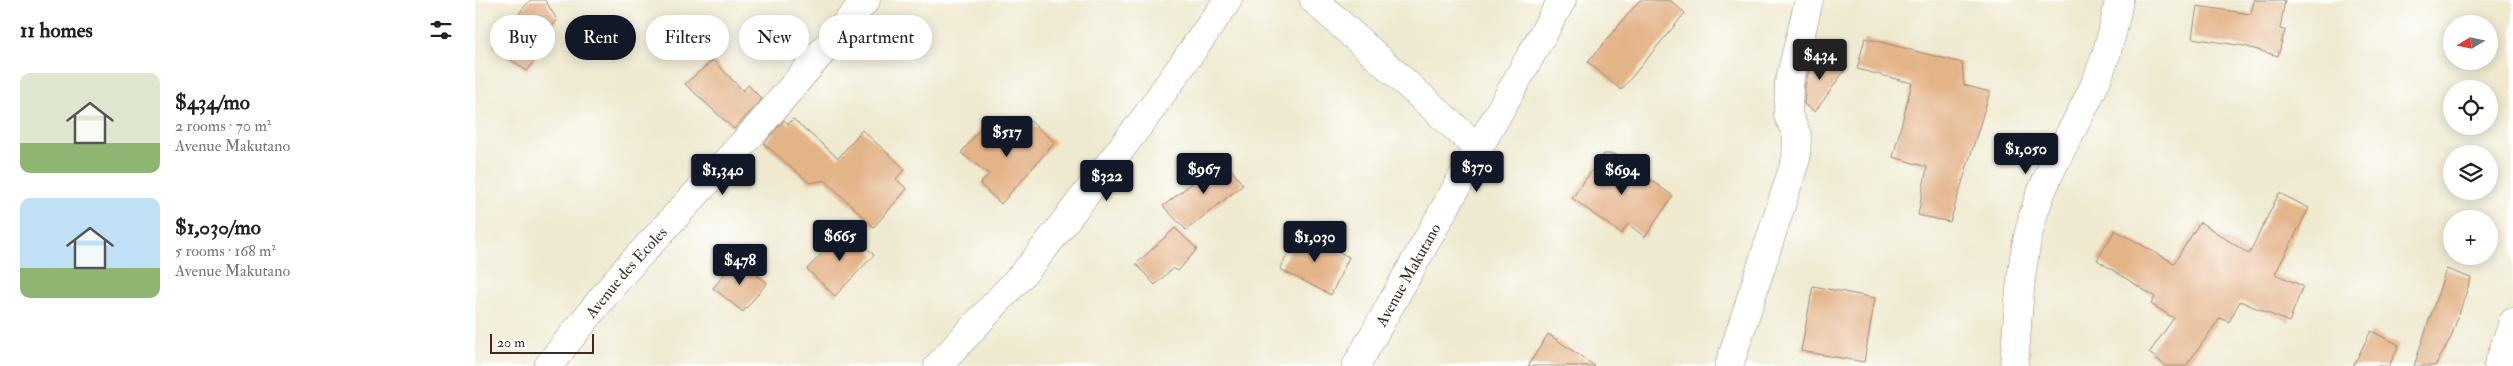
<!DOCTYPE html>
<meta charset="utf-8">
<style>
:root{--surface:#fff;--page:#f6f6f6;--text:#202124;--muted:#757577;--accent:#111827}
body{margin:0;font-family:"IM FELL Double Pica",serif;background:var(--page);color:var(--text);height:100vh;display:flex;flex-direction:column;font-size:19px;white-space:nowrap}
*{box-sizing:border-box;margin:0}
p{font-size:16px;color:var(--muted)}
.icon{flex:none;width:28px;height:28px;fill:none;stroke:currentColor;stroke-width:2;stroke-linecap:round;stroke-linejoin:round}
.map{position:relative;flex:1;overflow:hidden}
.sheet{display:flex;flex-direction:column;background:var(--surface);width:475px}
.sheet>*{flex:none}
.banner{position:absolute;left:15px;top:15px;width:475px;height:45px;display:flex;gap:10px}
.needle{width:32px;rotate:260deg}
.controls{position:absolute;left:1968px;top:15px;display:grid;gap:10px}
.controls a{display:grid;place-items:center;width:55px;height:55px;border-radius:50%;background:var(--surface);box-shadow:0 2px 12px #0003;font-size:25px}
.scale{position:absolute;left:15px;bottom:12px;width:104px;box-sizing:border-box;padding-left:5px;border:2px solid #3b2a1e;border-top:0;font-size:14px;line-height:18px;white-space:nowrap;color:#3b2a1e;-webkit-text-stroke:4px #fff;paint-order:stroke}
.price{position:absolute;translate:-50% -42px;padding:0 11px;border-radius:5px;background:var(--accent);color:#fff;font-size:16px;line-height:32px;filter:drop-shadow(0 1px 2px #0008)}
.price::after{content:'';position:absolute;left:50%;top:30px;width:15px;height:11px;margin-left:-8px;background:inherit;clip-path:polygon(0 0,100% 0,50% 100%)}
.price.selected{background:#222;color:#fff}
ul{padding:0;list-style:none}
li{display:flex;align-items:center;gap:15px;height:125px;padding:0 20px}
li span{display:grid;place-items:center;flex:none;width:140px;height:100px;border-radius:10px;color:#555}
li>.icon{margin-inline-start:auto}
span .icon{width:60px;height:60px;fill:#fffc;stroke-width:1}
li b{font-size:21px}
h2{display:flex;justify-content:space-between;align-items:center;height:60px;padding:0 20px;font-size:21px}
.tag{padding:0 18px;border-radius:22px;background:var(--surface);box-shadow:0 2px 12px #0003;font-size:18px;line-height:45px}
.tag.selected{background:var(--accent);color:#fff}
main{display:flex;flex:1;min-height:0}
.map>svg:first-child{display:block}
.building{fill:#e4b489}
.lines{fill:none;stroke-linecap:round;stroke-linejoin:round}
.minor-casing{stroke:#958a76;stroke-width:29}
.minor{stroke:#fff;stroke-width:28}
.labels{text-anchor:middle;stroke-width:4;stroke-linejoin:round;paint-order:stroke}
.street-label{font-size:16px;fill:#3b2a1e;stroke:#fff}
</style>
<main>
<section class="sheet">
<h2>11 homes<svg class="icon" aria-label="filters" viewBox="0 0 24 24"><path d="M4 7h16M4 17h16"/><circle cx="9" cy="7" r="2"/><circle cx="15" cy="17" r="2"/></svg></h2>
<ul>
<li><span style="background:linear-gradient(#dfe7d0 70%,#8fb573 0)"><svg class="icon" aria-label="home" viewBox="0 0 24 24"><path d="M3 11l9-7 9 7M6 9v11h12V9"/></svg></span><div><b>$434/mo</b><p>2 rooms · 70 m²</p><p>Avenue Makutano</p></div></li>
<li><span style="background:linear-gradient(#bfe0f5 70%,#8fb573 0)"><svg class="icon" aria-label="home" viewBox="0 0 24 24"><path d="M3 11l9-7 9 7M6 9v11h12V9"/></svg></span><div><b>$1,030/mo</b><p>5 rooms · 168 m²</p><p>Avenue Makutano</p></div></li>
</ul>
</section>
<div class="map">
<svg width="2038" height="366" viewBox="0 0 2038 366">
<rect width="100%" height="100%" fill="#fff"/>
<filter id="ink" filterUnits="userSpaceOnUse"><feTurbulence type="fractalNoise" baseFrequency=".02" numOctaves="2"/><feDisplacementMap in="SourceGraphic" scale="10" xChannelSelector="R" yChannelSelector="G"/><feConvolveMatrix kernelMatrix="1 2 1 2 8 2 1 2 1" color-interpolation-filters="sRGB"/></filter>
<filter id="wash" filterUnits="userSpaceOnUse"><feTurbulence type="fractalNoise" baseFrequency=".0096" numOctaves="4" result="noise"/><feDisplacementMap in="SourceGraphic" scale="20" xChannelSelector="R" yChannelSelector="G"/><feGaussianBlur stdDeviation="1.12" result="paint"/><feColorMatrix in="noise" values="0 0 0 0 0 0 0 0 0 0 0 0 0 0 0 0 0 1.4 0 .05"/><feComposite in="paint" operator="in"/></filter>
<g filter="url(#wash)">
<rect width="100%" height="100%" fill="#efe9cf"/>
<g id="blocks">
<g class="building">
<polygon points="55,0 70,0 82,20 73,31 77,35 52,71 17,46"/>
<polygon points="1165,0 1195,0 1210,13 1146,90 1113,62"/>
<polygon points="1779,0 1810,0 1805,29 1810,30 1803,56 1769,46 1717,38 1722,6 1776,14"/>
<polygon points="1390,38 1487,63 1489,85 1515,92 1475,222 1443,215 1452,167 1418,157 1437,83 1382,69"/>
<polygon points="1339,52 1370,70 1340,112 1329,104 1330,85"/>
<polygon points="238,60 268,91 273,85 287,99 259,129 210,84"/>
<polygon points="318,119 363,158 387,130 430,169 421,179 432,189 399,227 350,180 335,183 289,144 309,120 313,124"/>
<polygon points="555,121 580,142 526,204 505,184 514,174 486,153 509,124 535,144"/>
<polygon points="1129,154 1140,154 1198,196 1170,237 1153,224 1146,234 1097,198"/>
<polygon points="748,159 768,185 711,230 688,206"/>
<polygon points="1804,193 1834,208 1800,274 1828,286 1814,322 1765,301 1754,322 1745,318 1711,366 1691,366 1674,353 1699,318 1676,304 1680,297 1622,260 1640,230 1699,263 1725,222 1774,254"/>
<polygon points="370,228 399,255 360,296 332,269"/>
<polygon points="700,228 722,249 703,271 698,268 680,285 661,264"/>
<polygon points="824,232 874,257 856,295 805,269"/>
<polygon points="262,259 292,283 268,312 238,288"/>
<polygon points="1971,269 1996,278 1976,338 1960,366 1939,366"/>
<polygon points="1338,286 1400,298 1389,362 1326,351"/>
<polygon points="1896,331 1924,345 1914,366 1878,366"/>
<polygon points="1073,334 1120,366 1053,366"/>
</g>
</g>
</g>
<g filter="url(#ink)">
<use href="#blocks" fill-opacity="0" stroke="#958a76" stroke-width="1"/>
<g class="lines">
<defs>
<g id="minor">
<polyline points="839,0 1003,148"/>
<path id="s1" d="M73 366 145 276 283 127 391 0"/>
<polyline points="463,366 556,265 669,119 753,0"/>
<path id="s2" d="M881 366 1087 0"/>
<polyline points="1254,366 1321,159 1322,135 1313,115 1314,83 1334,0"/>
<path d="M1539 366C1544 311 1544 253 1563 201 1577 161 1601 126 1618 88 1631 61 1639 28 1644 0"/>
<polyline points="2023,366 2038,322"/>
</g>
</defs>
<use href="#minor" class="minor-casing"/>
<use href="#minor" class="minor"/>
</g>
</g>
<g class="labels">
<g class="street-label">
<text dy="6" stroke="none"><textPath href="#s1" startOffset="122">Avenue des Ecoles</textPath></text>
<text dy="6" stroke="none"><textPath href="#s2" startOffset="105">Avenue Makutano</textPath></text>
</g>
</g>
</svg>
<div class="controls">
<a><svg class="needle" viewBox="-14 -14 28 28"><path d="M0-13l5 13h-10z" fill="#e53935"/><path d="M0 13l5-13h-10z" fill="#757577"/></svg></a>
<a><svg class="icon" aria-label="locate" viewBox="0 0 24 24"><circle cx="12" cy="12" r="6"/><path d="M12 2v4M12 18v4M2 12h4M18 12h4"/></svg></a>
<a><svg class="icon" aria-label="layers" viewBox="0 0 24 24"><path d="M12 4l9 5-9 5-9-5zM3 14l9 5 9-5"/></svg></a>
<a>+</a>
</div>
<div class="scale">20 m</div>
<b class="price selected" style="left:1345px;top:81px">$434</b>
<b class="price" style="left:532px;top:158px">$517</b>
<b class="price" style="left:1551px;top:175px">$1,050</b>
<b class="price" style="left:1002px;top:193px">$370</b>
<b class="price" style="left:729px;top:195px">$967</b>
<b class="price" style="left:248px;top:196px">$1,340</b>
<b class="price" style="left:1147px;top:196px">$694</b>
<b class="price" style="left:632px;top:202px">$322</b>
<b class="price" style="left:365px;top:262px">$665</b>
<b class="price" style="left:840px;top:263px">$1,030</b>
<b class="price" style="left:265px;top:286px">$478</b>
<div class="banner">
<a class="tag">Buy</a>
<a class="tag selected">Rent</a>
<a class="tag">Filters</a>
<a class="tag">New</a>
<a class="tag">Apartment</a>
</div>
</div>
</main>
